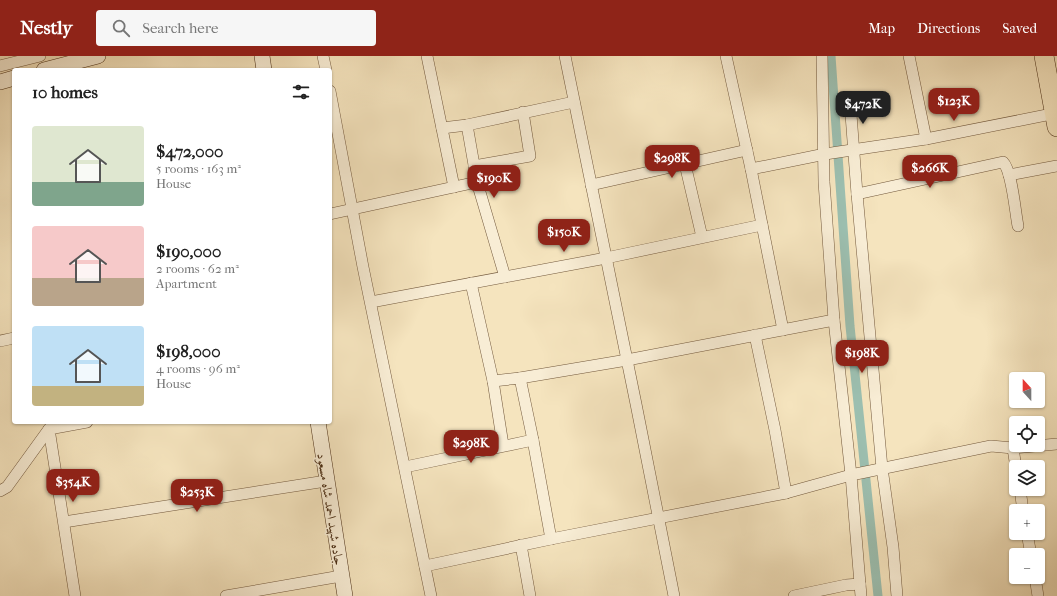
<!DOCTYPE html>
<meta charset="utf-8">
<style>
:root{--surface:#fff;--page:#f6f6f6;--text:#222;--muted:#767676;--accent:#8f2418}
body{margin:0;font-family:"IM FELL French Canon",Amiri,serif;background:var(--page);color:var(--text);height:100vh;display:flex;flex-direction:column;font-size:15px;white-space:nowrap}
*{box-sizing:border-box;margin:0}
p{font-size:13px;color:var(--muted)}
.icon{flex:none;width:22px;height:22px;fill:none;stroke:currentColor;stroke-width:2;stroke-linecap:round;stroke-linejoin:round}
.map{position:relative;flex:1;overflow:hidden}
.sheet{position:absolute;left:12px;top:12px;width:320px;height:356px;display:flex;flex-direction:column;background:var(--surface);border-radius:4px;box-shadow:0 1px 3px #0004}
.sheet>*{flex:none}
.needle{width:26px;rotate:339deg}
.buttons{position:absolute;left:1009px;top:316px;display:grid;gap:8px}
.buttons a{display:grid;place-items:center;width:36px;height:36px;border-radius:4px;background:var(--surface);box-shadow:0 1px 3px #0004;font-size:20px}
.price{position:absolute;translate:-50% -34px;padding:0 9px;border-radius:8px;background:var(--accent);color:#fff;font-size:13px;line-height:26px;filter:drop-shadow(0 1px 2px #0008)}
.price::after{content:'';position:absolute;left:50%;top:24px;width:12px;height:9px;margin-left:-6px;background:inherit;clip-path:polygon(0 0,100% 0,50% 100%)}
.price.active{background:#222;color:#fff}
ul{padding:0;list-style:none}
li{display:flex;align-items:center;gap:12px;height:100px;padding:0 20px}
li span{display:grid;place-items:center;flex:none;width:112px;height:80px;border-radius:4px;color:#555}
li>.icon{margin-inline-start:auto}
span .icon{width:48px;height:48px;fill:#fffc;stroke-width:1}
li b{font-size:17px}
h2{display:flex;justify-content:space-between;align-items:center;height:48px;padding:0 20px;font-size:17px}
header{display:flex;align-items:center;gap:24px;box-sizing:border-box;height:56px;padding:0 20px;background:var(--accent);color:#fff}
header strong{font-size:19px}
nav{display:flex;gap:22px;margin-inline-start:auto;font-size:14px}
.search{width:280px;height:36px;background:var(--page);display:flex;align-items:center;gap:10px;box-sizing:border-box;padding:0 14px;border-radius:4px;color:var(--muted);font-size:15px}
.map>svg:first-child{display:block}
.lines{fill:none;stroke-linecap:round;stroke-linejoin:round}
.canal{stroke:#9cbfb0;stroke-width:9}
.street-casing{stroke:#73593d;stroke-width:12}
.secondary-casing{stroke:#482b12;stroke-width:16}
.highway-casing{stroke:#482b12;stroke-width:20}
.street{stroke:#f8edd5;stroke-width:11}
.secondary{stroke:#f8edd5;stroke-width:15}
.highway{stroke:#f5e4be;stroke-width:19}
.labels{text-anchor:middle;stroke-width:3;stroke-linejoin:round;paint-order:stroke}
.street-label{font-size:13px;fill:#482b12;stroke:#f8edd5}
</style>
<header>
<strong>Nestly</strong>
<div class="search"><svg class="icon" aria-label="search" viewBox="0 0 24 24"><circle cx="10" cy="10" r="6"/><path d="M15 15l6 6"/></svg>Search here</div>
<nav><a>Map</a><a>Directions</a><a>Saved</a></nav>
</header>
<div class="map">
<svg width="1057" height="540" viewBox="0 0 1057 540">
<rect width="100%" height="100%" fill="#f5e4be"/>
<filter id="stains"><feTurbulence type="fractalNoise" baseFrequency=".005" numOctaves="4"/><feColorMatrix values="0 0 0 0 .2 0 0 0 0 .09 0 0 0 0 .02 0 0 0 .5 -.17"/></filter>
<radialGradient id="worn" r=".72"><stop offset=".6" stop-color="#630" stop-opacity="0"/><stop offset="1" stop-color="#630" stop-opacity=".3"/></radialGradient>
<g class="lines">
<polyline class="canal" points="831,0 850,270 878,540"/>
<defs>
<g id="street">
<polyline points="323,0 326,14"/>
<polyline points="427,0 454,131"/>
<polyline points="565,0 636,348 674,540"/>
<polyline points="726,0 751,113 783,274"/>
<polyline points="822,0 824,126 834,264 851,419 861,540"/>
<polyline points="909,0 926,83"/>
<polyline points="0,10 40,0"/>
<polyline points="330,35 363,211 431,540"/>
<polyline points="850,45 857,138 882,412 893,491 897,540"/>
<polyline points="467,69 477,126 505,221"/>
<polyline points="442,72 467,69 574,46"/>
<polyline points="685,108 702,181"/>
<polyline points="474,110 530,100 523,56"/>
<polyline points="751,113 825,98 926,83 1057,57"/>
<polyline points="1009,119 1057,110"/>
<polyline points="591,129 747,94"/>
<path d="M857 138 1003 106C1012 115 1015 155 1018 170"/>
<polyline points="330,158 477,126"/>
<polyline points="471,227 493,325 520,322 533,384 551,483"/>
<polyline points="371,246 606,202 762,169"/>
<polyline points="755,279 775,374 786,437"/>
<polyline points="0,285 14,282"/>
<polyline points="520,322 627,304 834,264"/>
<polyline points="493,325 503,389"/>
<polyline points="1013,392 1016,412"/>
<polyline points="405,411 533,384"/>
<polyline points="1020,433 1023,455"/>
<polyline points="0,435 7,431 49,373"/>
<polyline points="64,466 326,425"/>
<polyline points="1027,477 1031,499"/>
<polyline points="521,489 530,540"/>
<polyline points="425,510 551,483 786,437 851,419 991,390 1013,392 1057,388"/>
<polyline points="1035,521 1038,540"/>
<polyline points="75,540 49,373 87,366"/>
<polyline points="226,540 341,520"/>
<polyline points="794,540 846,529 860,528"/>
</g>
<g id="secondary">
<polyline points="262,0 264,14"/>
<polyline points="44,14 98,0"/>
<polyline points="0,26 14,22"/>
<polyline points="318,366 345,540"/>
</g>
<polyline id="highway" points="1044,0 1057,71"/>
</defs>
<use href="#street" class="street-casing"/>
<use href="#secondary" class="secondary-casing"/>
<use href="#highway" class="highway-casing"/>
<use href="#street" class="street"/>
<use href="#secondary" class="secondary"/>
<use href="#highway" class="highway"/>
</g>
<g class="labels">
<g class="street-label">
<text transform="translate(331 453) rotate(81)" y="5">جاده شهيد احمد شاه مسعود</text>
</g>
</g>
<rect width="100%" height="100%" filter="url(#stains)"/>
<rect width="100%" height="100%" fill="url(#worn)"/>
</svg>
<div class="buttons">
<a><svg class="needle" viewBox="-14 -14 28 28"><path d="M0-13l5 13h-10z" fill="#e53935"/><path d="M0 13l5-13h-10z" fill="#767676"/></svg></a>
<a><svg class="icon" aria-label="locate" viewBox="0 0 24 24"><circle cx="12" cy="12" r="6"/><path d="M12 2v4M12 18v4M2 12h4M18 12h4"/></svg></a>
<a><svg class="icon" aria-label="layers" viewBox="0 0 24 24"><path d="M12 4l9 5-9 5-9-5zM3 14l9 5 9-5"/></svg></a>
<a>+</a>
<a>−</a>
</div>
<b class="price" style="left:954px;top:66px">$123K</b>
<b class="price active" style="left:863px;top:69px">$472K</b>
<b class="price" style="left:672px;top:123px">$298K</b>
<b class="price" style="left:930px;top:133px">$266K</b>
<b class="price" style="left:494px;top:143px">$190K</b>
<b class="price" style="left:564px;top:197px">$150K</b>
<b class="price" style="left:862px;top:318px">$198K</b>
<b class="price" style="left:471px;top:408px">$298K</b>
<b class="price" style="left:73px;top:447px">$354K</b>
<b class="price" style="left:197px;top:457px">$253K</b>
<section class="sheet">
<h2>10 homes<svg class="icon" aria-label="filters" viewBox="0 0 24 24"><path d="M4 7h16M4 17h16"/><circle cx="9" cy="7" r="2"/><circle cx="15" cy="17" r="2"/></svg></h2>
<ul>
<li><span style="background:linear-gradient(#dfe7d0 70%,#7fa58c 0)"><svg class="icon" aria-label="home" viewBox="0 0 24 24"><path d="M3 11l9-7 9 7M6 9v11h12V9"/></svg></span><div><b>$472,000</b><p>5 rooms · 163 m²</p><p>House</p></div></li>
<li><span style="background:linear-gradient(#f6c9c9 65%,#b9a48a 0)"><svg class="icon" aria-label="home" viewBox="0 0 24 24"><path d="M3 11l9-7 9 7M6 9v11h12V9"/></svg></span><div><b>$190,000</b><p>2 rooms · 62 m²</p><p>Apartment</p></div></li>
<li><span style="background:linear-gradient(#bfe0f5 75%,#c2b280 0)"><svg class="icon" aria-label="home" viewBox="0 0 24 24"><path d="M3 11l9-7 9 7M6 9v11h12V9"/></svg></span><div><b>$198,000</b><p>4 rooms · 96 m²</p><p>House</p></div></li>
</ul>
</section>
</div>
